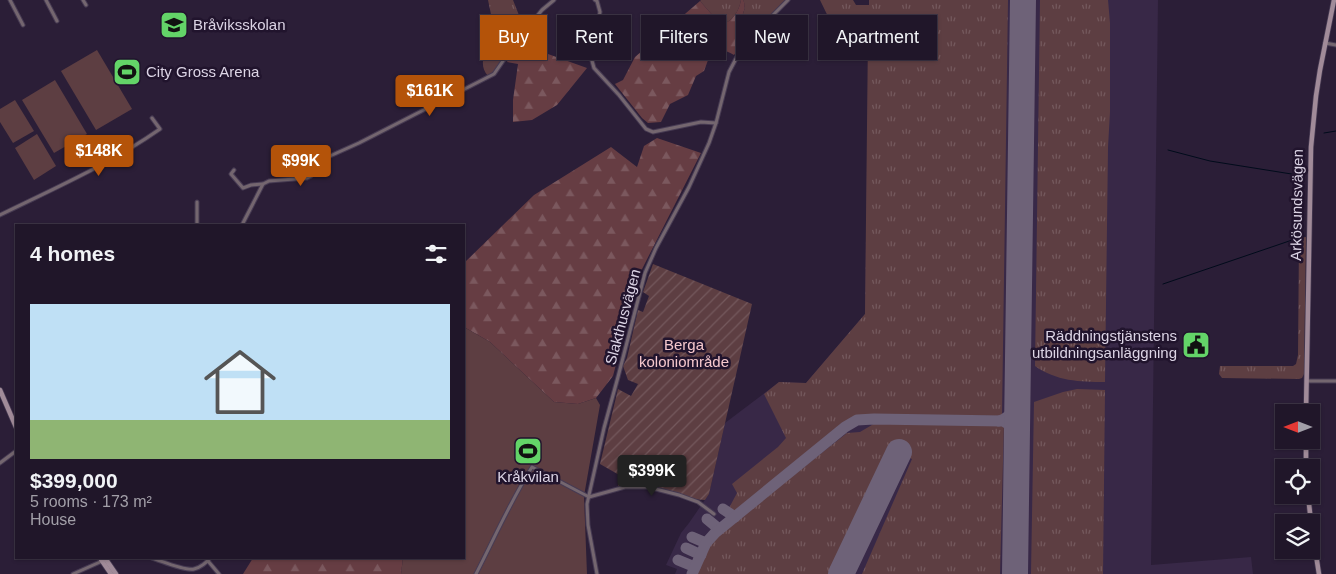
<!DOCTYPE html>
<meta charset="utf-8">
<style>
:root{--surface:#201629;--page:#281f31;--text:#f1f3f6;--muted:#a29fa8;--line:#3d3546;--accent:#b45309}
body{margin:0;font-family:Arial,sans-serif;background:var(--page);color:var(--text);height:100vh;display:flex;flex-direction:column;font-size:19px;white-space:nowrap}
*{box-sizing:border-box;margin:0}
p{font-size:16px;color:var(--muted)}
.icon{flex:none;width:28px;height:28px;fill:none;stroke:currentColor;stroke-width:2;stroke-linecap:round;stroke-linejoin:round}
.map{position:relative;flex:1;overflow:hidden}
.details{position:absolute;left:15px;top:224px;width:450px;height:335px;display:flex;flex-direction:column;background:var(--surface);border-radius:0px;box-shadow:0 1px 4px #0004,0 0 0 1px var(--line)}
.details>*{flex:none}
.banner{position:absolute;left:480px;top:15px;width:475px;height:45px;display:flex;gap:10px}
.needle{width:32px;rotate:270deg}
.buttons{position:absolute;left:1275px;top:404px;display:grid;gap:10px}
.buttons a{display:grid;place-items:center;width:45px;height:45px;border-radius:0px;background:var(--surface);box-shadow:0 1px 4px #0004,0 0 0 1px var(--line);font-size:25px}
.price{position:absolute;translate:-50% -42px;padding:0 11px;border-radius:5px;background:var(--accent);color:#fff;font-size:16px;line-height:32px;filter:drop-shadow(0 1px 2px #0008)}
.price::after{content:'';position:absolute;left:50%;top:30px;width:15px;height:11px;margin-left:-8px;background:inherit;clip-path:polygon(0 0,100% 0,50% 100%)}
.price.selected{background:#222;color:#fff}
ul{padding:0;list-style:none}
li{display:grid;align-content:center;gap:10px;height:265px;padding:0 15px}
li+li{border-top:1px solid var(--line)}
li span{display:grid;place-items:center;height:155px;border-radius:0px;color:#555}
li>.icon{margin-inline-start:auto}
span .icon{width:90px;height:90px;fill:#fffc;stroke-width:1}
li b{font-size:21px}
h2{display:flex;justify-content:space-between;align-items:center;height:60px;padding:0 15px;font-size:21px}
.tag{padding:0 18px;border-radius:0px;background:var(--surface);box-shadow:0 1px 4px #0004,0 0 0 1px var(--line);font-size:18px;line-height:45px}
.tag.selected{background:var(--accent);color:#fff}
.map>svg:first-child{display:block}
.built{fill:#382847}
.grass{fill:url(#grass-tufts)}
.forest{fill:url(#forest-firs)}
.garden{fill:url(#garden-furrows)}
.pitch{fill:#5d3e42}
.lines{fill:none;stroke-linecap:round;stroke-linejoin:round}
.stream{stroke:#000b1b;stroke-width:1}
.taxiway{stroke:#6e6278;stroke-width:11}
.runway{stroke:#6e6278;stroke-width:26}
.street-casing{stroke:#473b53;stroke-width:5}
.secondary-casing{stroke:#473b53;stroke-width:6}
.street{stroke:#74666f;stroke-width:3}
.secondary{stroke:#a18b99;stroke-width:4.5}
.labels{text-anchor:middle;stroke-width:5;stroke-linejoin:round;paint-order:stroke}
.poi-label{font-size:15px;fill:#dcd4e5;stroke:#21142d;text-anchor:start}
.street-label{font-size:15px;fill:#dcd4e5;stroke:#21142d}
.park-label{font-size:15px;fill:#f6c8cd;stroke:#21142d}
</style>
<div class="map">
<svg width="1336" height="574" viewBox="0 0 1336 574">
<defs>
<pattern id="grass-tufts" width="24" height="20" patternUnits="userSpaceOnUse" patternTransform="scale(1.25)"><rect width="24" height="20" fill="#5d3e42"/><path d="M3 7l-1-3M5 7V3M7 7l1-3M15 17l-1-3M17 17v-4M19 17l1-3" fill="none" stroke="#74595d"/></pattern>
<pattern id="forest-firs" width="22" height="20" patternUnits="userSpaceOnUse" patternTransform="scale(1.25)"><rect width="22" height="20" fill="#663d43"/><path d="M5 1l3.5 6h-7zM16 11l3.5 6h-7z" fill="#7b585e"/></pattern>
<pattern id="garden-furrows" width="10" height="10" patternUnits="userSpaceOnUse" patternTransform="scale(1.25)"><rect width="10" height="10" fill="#5d3e42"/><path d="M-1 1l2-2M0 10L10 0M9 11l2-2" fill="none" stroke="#74595d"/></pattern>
</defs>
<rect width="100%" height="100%" fill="#2b1e37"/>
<polygon class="built" points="869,0 1158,0 1151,565 1251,557 1253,574 675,574 677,569 666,565 681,533 689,523 709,494 725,423 779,382 806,383 865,314"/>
<g class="grass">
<path d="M488 0H513L524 28 528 33 494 73 488 76C480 67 483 58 486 48L494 46 500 39 492 19Z"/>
<path d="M701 0H741C739 11 733 21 721 25L700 1Z"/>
<path d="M743 0H785L745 41 740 21C743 14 747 7 743 0Z"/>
<polygon points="820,0 853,0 856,5 869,5 869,0 1008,0 1002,416 910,415 868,415 856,417 833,434 743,506 736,513 729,508 737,493 732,484 778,447 786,438 764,394 779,382 806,383 865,314 868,34 837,35"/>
<path d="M1040 0H1108L1110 23V112L1108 147 1105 382C1080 382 1056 381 1035 366Z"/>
<polygon points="1306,237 1304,374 1302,378 1299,379 1222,378 1219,374 1220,366 1293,366 1296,364 1298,355 1299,240 1300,238"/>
<polygon points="1077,389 1105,390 1103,574 1031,574 1034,402 1063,392"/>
<polygon points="927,421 1004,423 1000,574 862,574 912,459 890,448 830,574 696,574 705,553 714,538 847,433 860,432 877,422"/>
</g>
<g class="forest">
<path d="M741 0H743C747 6 743 14 740 21L745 41 734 55C726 50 720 49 711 52L704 71 696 76 688 95 670 104 661 122 648 123 642 118 615 84 623 80 635 57 700 1 721 25C733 21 739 11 741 0Z"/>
<polygon points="531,37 548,54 587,68 557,105 532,120 513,122 513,100 518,64 507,62 513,51"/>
<polygon points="657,138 701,153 639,275 613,376 596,398 578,404 554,402 490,342 464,327 464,263 534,195 611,147 637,167 644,146"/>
<polygon points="253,558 403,558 401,574 243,574"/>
</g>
<path class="garden" d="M653 264 752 304 709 494 705 500C686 500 669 489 650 486 640 484 629 485 618 486L621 476 600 464 618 389 631 396 638 384 628 380 623 366 627 358 638 310 643 312 649 296 643 292Z"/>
<g class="pitch">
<polygon points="97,50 132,109 96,130 61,71"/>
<polygon points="55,80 87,134 54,153 22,100"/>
<polygon points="15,100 34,131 13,143 0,122 0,109"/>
<polygon points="37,134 56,166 34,180 15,148"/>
<polygon points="464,327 490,342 554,402 578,404 596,398 600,405 584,496 587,574 401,574 403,558 464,558"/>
</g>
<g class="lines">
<g class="stream">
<polyline points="1324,133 1336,131"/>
<polyline points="1168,150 1210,161 1304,176"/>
<polyline points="1163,284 1304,236"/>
</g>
<g class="taxiway">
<path d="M999 421C1017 417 1016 396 1018 381"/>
<polyline points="723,509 735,517"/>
<polyline points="707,519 719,529"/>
<polyline points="692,537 706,543"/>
<polyline points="686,548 701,555"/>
<polyline points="678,560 695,567"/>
<path d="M692 574 706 543 715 533 845 427 857 420 874 419 1003 421C1018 428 1016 443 1016 457"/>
</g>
<g class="runway">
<polyline points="841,574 899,452"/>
<polyline points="1015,574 1023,0"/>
</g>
<defs>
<g id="street">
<polyline points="10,0 23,25"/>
<polyline points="46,0 57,21"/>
<polyline points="83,0 86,5"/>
<polyline points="595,0 597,1 600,12 591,57 594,68 619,95 646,129 653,132 701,122 716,123"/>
<polyline points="1325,43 1336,45"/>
<polyline points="234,170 231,174 243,188 251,185 262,184"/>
<polyline points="197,202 197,225"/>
<path d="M0 215C55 188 110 164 160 129L152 118"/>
<polyline points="242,225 263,184 269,181 307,178 311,176 317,163 321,160 359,143 494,74 505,58 513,49 528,35 533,21 542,10 554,0"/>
<polyline points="1307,381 1336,381"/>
<polyline points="0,463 16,451"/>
<path d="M152 558C162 561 184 571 194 569 200 568 207 562 210 558"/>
<polyline points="208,561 219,574"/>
<polyline points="73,574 109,558"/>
<path d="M476 574C494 539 510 502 532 467L589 497 625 487H648L679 495 698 502 714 514"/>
<polyline points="597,574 588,525 587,504 604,428 618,377 645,273 656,248 689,187 709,143 716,123 729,72 740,51 758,30 788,0"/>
</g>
<g id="secondary">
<polyline points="0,390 16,427"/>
<polyline points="1306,412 1311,147 1316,96 1320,70 1334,0"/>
<polyline points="1306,440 1306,468"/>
<polyline points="1308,495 1311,522"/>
<polyline points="1311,523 1319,574"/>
<polyline points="100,558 111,574"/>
<polyline points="105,558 116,574"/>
</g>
</defs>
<use href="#street" class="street-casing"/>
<use href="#secondary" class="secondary-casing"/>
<use href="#street" class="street"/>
<use href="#secondary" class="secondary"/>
</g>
<defs>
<symbol id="school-square" viewBox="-11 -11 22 22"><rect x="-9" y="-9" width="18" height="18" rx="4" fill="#63d468" stroke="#21142d"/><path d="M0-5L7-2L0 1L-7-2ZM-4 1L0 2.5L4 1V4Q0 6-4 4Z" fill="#111"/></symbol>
<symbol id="stadium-square" viewBox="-11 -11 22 22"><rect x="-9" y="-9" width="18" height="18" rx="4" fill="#63d468" stroke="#21142d"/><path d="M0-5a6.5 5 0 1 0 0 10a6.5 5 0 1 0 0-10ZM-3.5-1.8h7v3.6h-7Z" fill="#111"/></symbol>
<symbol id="civic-square" viewBox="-11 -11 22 22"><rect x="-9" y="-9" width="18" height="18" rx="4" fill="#63d468" stroke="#21142d"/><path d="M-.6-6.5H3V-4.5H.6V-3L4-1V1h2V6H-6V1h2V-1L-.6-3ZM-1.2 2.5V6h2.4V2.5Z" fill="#111"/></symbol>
</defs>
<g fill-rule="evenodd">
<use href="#school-square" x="158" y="9" width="32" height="32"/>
<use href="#stadium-square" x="111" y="56" width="32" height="32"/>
<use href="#civic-square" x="1180" y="329" width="32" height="32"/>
<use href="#stadium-square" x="512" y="435" width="32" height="32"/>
</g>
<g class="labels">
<g class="poi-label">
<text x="193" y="30">Bråviksskolan</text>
<text x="146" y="77">City Gross Arena</text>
<text x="1177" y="341" text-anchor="end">Räddningstjänstens<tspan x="1177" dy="17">utbildningsanläggning</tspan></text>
<text x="528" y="482" text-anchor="middle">Kråkvilan</text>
</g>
<g class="street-label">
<text transform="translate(1297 205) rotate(-89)" y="5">Arkösundsvägen</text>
<text transform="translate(623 317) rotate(-75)" y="5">Slakthusvägen</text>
</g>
<g class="park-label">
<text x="684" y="350">Berga<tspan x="684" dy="17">koloniområde</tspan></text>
</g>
</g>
</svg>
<div class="buttons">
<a><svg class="needle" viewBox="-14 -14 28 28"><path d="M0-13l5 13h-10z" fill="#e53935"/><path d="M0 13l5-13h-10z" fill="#a29fa8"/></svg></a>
<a><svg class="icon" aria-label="locate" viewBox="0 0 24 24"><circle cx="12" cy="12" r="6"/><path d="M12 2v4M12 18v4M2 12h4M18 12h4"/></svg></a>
<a><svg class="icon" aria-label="layers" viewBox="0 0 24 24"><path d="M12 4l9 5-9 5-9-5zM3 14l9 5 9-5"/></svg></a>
</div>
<b class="price" style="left:430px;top:117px">$161K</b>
<b class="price" style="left:99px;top:177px">$148K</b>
<b class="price" style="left:301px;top:187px">$99K</b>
<b class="price selected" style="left:652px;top:497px">$399K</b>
<div class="banner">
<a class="tag selected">Buy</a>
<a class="tag">Rent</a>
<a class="tag">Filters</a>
<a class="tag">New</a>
<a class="tag">Apartment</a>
</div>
<section class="details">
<h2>4 homes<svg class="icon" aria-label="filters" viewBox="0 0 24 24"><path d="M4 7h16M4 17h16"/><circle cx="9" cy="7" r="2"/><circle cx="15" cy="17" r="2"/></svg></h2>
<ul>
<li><span style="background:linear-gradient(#bfe0f5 75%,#8fb573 0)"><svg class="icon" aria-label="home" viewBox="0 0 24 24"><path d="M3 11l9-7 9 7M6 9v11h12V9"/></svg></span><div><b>$399,000</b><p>5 rooms · 173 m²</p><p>House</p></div></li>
</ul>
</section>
</div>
